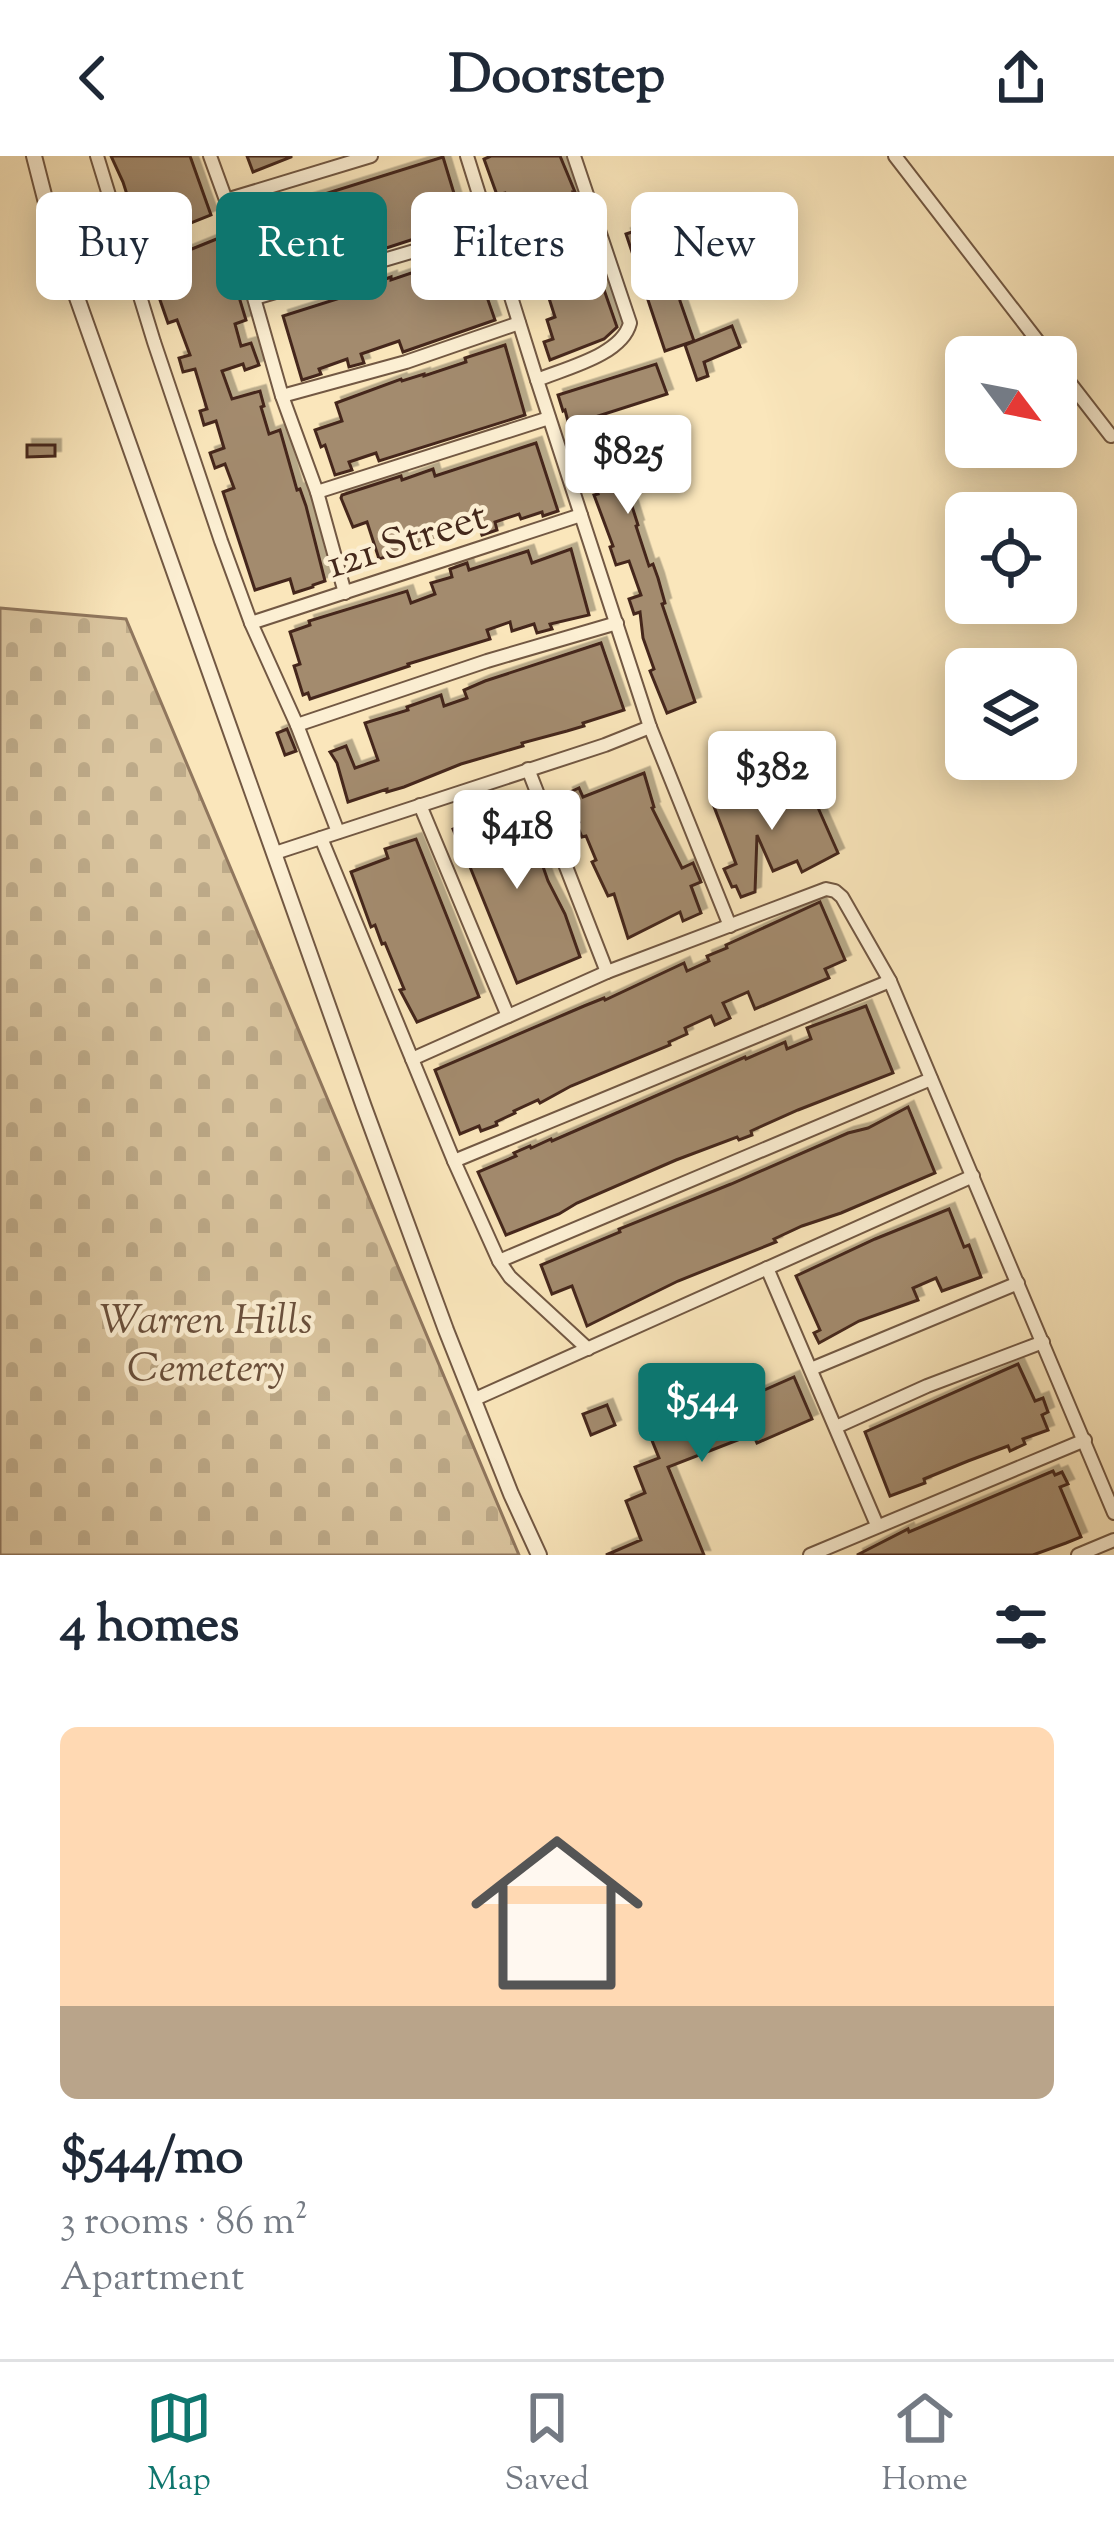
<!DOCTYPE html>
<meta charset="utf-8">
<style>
:root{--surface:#fff;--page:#f6f6f7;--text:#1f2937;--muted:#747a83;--line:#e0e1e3;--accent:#0f766e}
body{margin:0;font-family:"Sorts Mill Goudy",serif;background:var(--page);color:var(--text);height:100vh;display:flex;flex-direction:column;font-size:45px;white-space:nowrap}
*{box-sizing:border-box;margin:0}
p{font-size:39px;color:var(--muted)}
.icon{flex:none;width:66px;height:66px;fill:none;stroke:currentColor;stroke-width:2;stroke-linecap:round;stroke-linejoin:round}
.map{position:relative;height:1399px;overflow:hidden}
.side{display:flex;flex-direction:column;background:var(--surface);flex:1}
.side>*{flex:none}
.guide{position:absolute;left:36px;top:36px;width:1044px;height:108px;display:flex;gap:24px}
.needle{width:78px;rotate:122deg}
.controls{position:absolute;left:945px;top:180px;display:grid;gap:24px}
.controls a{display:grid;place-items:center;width:132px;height:132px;border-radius:18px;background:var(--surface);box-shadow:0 6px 30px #0003;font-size:60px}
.price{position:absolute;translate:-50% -102px;padding:0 27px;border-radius:12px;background:#fff;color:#222;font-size:39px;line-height:78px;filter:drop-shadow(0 3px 6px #0008)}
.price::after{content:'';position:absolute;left:50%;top:72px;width:36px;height:27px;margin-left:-18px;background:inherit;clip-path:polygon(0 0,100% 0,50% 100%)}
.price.active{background:var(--accent);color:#fff}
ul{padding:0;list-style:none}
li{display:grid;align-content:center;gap:24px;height:636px;padding:0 60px}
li+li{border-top:3px solid var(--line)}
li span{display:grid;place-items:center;height:372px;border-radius:18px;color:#555}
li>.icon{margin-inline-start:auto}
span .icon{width:216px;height:216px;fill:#fffc;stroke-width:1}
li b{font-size:51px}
h2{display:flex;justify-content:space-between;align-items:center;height:144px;padding:0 60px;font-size:51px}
.tag{padding:0 42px;border-radius:18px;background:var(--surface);box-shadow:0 6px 30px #0003;font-size:42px;line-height:108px}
.tag.active{background:var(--accent);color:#fff}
header{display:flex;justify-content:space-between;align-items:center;height:156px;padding:0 60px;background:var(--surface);font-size:54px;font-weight:700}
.tabs{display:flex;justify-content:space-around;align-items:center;height:168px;border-top:3px solid var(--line);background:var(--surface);font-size:33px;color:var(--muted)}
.tabs a{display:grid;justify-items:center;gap:6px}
.tabs .active{color:var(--accent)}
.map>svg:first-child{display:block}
.cemetery{fill:url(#cemetery-stones);stroke:#90775e;stroke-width:3}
.building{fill:#a38b6e;stroke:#44281b;stroke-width:3;filter:url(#shadow)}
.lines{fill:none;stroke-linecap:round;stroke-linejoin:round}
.minor-casing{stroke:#725843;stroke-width:16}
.tertiary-casing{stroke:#725843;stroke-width:18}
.minor{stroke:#fcefd3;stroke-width:12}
.tertiary{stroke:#fcefd3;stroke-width:14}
.labels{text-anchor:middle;stroke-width:9;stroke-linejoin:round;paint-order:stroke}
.street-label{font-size:42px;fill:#44281b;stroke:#fcefd3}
.park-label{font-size:42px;font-style:italic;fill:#6a503c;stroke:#fcefd3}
</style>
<header><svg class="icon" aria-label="back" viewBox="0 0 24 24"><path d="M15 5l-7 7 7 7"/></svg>Doorstep<svg class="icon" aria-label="share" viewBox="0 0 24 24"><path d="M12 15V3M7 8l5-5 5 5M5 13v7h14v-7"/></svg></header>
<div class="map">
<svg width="1114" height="1399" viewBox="0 0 1114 1399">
<defs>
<pattern id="cemetery-stones" width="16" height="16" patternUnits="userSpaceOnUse" patternTransform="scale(3)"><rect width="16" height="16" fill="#dbc6a0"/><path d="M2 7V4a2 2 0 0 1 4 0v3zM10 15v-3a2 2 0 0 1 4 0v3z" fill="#bdaa89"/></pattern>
<filter id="shadow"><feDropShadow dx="5.5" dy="-5.5" stdDeviation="0" flood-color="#0004"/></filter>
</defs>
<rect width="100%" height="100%" fill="#fae6bb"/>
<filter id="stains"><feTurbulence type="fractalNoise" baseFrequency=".00167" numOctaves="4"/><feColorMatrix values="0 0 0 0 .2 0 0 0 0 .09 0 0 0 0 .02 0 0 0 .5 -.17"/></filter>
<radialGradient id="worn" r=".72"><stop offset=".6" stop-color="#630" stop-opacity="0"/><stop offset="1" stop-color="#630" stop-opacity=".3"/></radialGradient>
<polygon class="cemetery" points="0,452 126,463 519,1399 0,1399"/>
<g class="building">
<polygon points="111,0 190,0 211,59 173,74 182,97 219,82 226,98 246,164 235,168 241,190 251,187 259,209 245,214 243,208 222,215 232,243 260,235 264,250 261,251 269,278 280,274 297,334 300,333 306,350 325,425 313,429 313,431 294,437 290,423 255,434 223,336 234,332 225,308 215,312 210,297 224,292 216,265 204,269 200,255 207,253 195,213 183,216 179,202 190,199 177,164 168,167 128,52 131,51 123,26"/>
<polygon points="247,0 291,0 291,1 253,16"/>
<polygon points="491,0 560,0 575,36 573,36 587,78 585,79 617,171 604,183 550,204 544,186 553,183 547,164 555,161 547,136 530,142 505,66 514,63 505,37 497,39 484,3"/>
<polygon points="443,1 463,67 368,98 367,94 331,109 272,126 264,102 281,96 264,57"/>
<polygon points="656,68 669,110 672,109 677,124 680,145 694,185 665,195 626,78"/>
<polygon points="471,95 495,164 403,196 399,185 361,198 364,207 349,211 347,203 319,213 321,218 302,224 283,160 359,136 358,133 391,121 391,124 426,112 429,122 459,111 455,100"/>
<polygon points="732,170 740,191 704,206 708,220 697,224 685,189"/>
<polygon points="505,189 525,259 379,305 376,297 349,306 352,314 335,319 325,289 321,291 315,274 342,265 336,247 401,223 402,225 424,218 424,220 466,206 465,202"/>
<polygon points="656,208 667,238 595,261 601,283 612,280 632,343 630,344 638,369 636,370 649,410 653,408 658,422 665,447 662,448 695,546 667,557 650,515 654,513 643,482 640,456 634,458 629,443 641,439 629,405 616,409 610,391 613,390 594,339 598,338 576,280 572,281 565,254 563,255 558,239"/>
<polygon points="536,287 558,355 543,360 542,356 521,363 519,358 495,366 497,374 482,379 476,362 452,371 455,380 379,403 367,366 353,371 341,342 342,339 401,320 402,324 433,313 435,320"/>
<polygon points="27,289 55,289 55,300 27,301"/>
<polygon points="571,393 589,459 550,468 552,473 537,477 534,468 512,475 510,466 487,474 490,483 408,508 409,510 310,543 308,537 303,539 294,510 300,508 290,476 310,469 309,465 407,435 411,447 435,438 431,427 452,421 450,413 467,407 469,414 528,395 532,407"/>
<polygon points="601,487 624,554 583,567 584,570 567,575 522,587 523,590 461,608 404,631 387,636 387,633 348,646 337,607 330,596 346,590 355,612 378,604 365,567 408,554 407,551 441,539 444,550 467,542 464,534 485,525"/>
<polygon points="287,573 296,595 285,599 277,577"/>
<polygon points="797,595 806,614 789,622 781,603"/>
<polygon points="644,617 654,651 652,652 682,712 693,707 701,726 691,730 701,757 683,765 680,756 628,782 614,738 608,740 592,706 596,704 586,680 582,681 576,667 579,666 568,637 579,632 583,641"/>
<polygon points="776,623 786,647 812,638 838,697 802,716 797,705 773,715 757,679 755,736 741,741 736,730 732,731 724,713 736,708 713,648"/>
<polygon points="516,646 532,679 548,725 565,758 580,801 517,827 468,706 462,708 457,695 461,693 453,673"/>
<polygon points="416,683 479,841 417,866 400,834 404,833 385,787 382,788 375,769 371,771 351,716 388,702 385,693"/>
<polygon points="820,746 845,804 825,813 829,822 755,853 748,836 723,847 730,862 715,869 711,860 685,872 687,878 669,886 670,889 571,930 540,947 538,944 514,955 515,957 496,966 497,969 481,975 479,970 460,978 435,914 584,850 604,842 605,844 684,807 687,815 709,805 707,800 727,792 726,789"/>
<polygon points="866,850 893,917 798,954 751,975 752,979 739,984 737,981 676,1004 577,1047 559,1058 506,1079 478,1016 516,1000 514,997 530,990 531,992 551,983 552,985 745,901 746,903 785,886 787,893 811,883 807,872"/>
<polygon points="908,951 935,1017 841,1057 802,1070 774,1083 776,1086 678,1125 587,1170 572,1130 552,1138 541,1109 620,1076 619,1073 731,1028 848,977 868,972"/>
<polygon points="949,1053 964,1091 969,1089 981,1121 942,1135 936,1122 913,1132 918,1144 859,1165 819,1187 814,1177 820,1174 796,1120 875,1083"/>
<polygon points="1018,1208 1035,1245 1043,1242 1048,1256 1042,1259 1048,1274 1023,1283 1025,1288 1010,1295 1008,1290 968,1305 924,1323 925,1327 890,1340 865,1276"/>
<polygon points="794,1221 812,1263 757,1287 753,1278 668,1311 704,1399 606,1399 641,1384 626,1345 645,1337 635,1311 659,1302 649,1277 665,1270 669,1280 716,1260 714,1256"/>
<polygon points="607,1249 615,1269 591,1279 583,1258"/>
<polygon points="1053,1315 1055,1319 1062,1316 1068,1328 1060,1331 1081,1381 1066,1387 1033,1399 857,1399 908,1373 909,1376 930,1367"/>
</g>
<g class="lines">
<defs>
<g id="minor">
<polyline points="97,0 154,186 221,385 251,467 297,569 338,676"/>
<polyline points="210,0 226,44 282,240 317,336 345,437"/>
<polyline points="467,0 537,224"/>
<path d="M574 0 630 167C622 199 566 212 537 224L650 571 730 770"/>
<polyline points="895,0 1050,201"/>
<polyline points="226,44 371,0"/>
<polyline points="255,142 489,73"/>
<polyline points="1056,209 1111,280"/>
<polyline points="282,240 406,206 519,167"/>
<polyline points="317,336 549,262"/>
<polyline points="251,467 581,359"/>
<polyline points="297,569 487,505 617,467"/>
<polyline points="528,613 607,816"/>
<polyline points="420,649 508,860"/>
<polyline points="321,682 454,1005"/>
<polyline points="275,697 605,589 650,571"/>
<polyline points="412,903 607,816 826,733 835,735 842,741 890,825 1114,1357"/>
<polyline points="499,1105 931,923"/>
<polyline points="767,1112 877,1369"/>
<polyline points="588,1193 510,1121 499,1105 454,1005 890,825"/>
<polyline points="811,1213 1018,1127"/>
<polyline points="475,1243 973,1020"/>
<polyline points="836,1271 927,1230 1043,1186"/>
<polyline points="810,1399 1085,1284"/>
<polyline points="1078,1399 1114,1384"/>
</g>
<polyline id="tertiary" points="34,0 53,74 364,951 446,1174 511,1338 539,1399"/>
</defs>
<use href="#minor" class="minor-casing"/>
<use href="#tertiary" class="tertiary-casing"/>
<use href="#minor" class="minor"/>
<use href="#tertiary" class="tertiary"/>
</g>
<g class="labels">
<g class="street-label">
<text transform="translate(406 382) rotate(-18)" y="15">121 Street</text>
</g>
<g class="park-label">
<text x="206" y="1177">Warren Hills<tspan x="206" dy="48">Cemetery</tspan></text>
</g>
</g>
<rect width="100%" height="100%" filter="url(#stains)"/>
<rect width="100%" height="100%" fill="url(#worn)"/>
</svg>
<div class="controls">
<a><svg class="needle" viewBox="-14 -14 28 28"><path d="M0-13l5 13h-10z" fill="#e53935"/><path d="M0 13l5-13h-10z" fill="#747a83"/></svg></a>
<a><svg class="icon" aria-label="locate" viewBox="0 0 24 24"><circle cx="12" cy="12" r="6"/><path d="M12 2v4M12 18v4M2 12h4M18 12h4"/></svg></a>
<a><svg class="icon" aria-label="layers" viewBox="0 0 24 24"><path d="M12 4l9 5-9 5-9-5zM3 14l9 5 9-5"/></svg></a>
</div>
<b class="price" style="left:628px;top:361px">$825</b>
<b class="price" style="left:772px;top:677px">$382</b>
<b class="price" style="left:517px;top:736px">$418</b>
<b class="price active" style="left:702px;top:1309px">$544</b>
<div class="guide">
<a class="tag">Buy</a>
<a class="tag active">Rent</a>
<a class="tag">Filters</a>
<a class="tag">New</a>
</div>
</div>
<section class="side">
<h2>4 homes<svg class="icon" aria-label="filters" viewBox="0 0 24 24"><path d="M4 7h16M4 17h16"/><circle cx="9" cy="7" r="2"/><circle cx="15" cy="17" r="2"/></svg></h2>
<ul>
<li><span style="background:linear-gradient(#ffd9b3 75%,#b9a48a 0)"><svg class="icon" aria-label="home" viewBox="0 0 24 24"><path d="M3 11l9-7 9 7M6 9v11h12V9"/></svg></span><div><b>$544/mo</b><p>3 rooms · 86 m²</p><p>Apartment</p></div></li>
</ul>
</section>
<nav class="tabs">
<a class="active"><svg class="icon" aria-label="map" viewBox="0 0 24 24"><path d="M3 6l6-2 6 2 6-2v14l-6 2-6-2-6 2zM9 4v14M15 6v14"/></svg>Map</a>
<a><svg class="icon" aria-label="saved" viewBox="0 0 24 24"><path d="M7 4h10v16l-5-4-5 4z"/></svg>Saved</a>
<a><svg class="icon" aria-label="home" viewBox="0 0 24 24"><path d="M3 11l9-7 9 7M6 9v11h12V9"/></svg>Home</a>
</nav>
